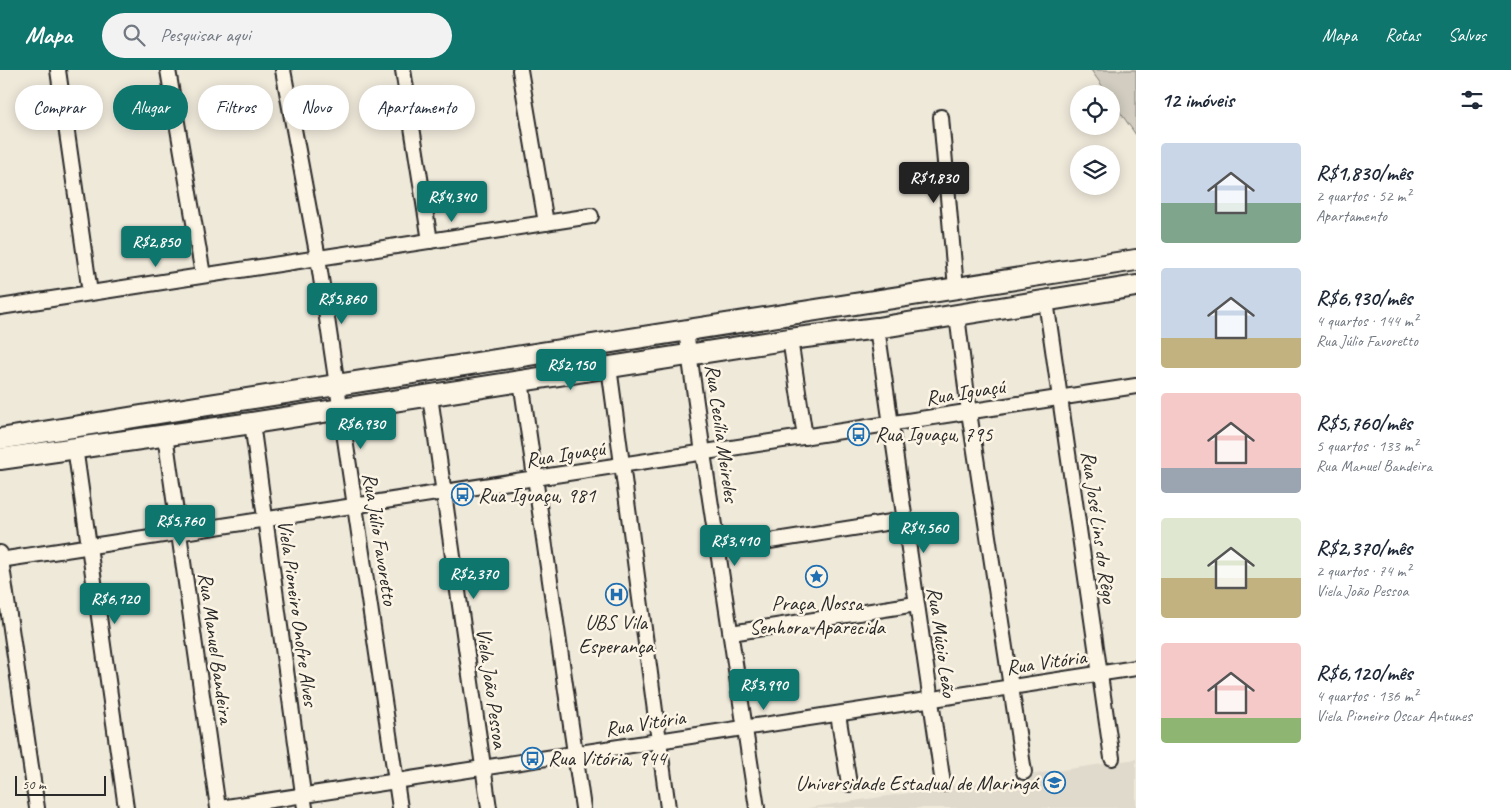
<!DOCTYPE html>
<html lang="pt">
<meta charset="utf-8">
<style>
:root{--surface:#fff;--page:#f2f2f3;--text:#1f2937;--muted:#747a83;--accent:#0f766e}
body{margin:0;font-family:Caveat,sans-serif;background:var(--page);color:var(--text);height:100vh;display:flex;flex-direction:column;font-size:19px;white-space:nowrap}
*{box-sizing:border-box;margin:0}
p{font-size:16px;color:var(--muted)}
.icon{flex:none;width:28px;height:28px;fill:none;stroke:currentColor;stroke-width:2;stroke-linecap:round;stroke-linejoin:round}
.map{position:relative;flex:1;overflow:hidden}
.drawer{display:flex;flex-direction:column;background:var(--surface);width:375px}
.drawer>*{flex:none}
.hud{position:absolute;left:15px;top:15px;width:475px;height:45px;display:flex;gap:10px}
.buttons{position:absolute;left:1070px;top:15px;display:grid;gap:10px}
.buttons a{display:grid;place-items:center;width:50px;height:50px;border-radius:50%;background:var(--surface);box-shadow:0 2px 12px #0003;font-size:25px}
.scale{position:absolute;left:15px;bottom:12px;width:91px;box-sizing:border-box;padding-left:5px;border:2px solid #2b2b2b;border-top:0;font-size:14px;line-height:18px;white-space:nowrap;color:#2b2b2b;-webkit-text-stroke:4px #fcf5e5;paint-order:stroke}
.price{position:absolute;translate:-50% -42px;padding:0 11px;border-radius:5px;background:var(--accent);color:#fff;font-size:16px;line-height:32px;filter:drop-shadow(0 1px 2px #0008)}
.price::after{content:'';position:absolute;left:50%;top:30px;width:15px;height:11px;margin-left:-8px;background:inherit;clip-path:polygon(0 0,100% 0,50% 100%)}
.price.selected{background:#222;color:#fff}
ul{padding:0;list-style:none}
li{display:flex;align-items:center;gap:15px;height:125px;padding:0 25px}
li span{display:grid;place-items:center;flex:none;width:140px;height:100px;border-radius:5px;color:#555}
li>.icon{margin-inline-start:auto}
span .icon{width:60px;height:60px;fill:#fffc;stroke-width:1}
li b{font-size:21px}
h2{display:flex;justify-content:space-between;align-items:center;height:60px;padding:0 25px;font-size:21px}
.tag{padding:0 18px;border-radius:22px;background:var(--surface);box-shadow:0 2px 12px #0003;font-size:18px;line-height:45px}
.tag.selected{background:var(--accent);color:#fff}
header{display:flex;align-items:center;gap:30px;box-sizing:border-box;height:70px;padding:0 25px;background:var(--accent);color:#fff}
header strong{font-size:24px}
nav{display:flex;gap:28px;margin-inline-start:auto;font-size:18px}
.search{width:350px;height:45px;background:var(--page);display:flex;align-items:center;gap:12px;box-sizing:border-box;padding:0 18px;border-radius:28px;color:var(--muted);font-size:19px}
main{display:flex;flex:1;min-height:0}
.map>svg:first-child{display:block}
.built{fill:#e0dacc}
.green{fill:#d2cdc0;stroke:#7e7c76}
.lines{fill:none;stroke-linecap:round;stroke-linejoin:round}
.minor-casing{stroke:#2b2b2b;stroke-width:18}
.secondary-casing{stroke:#2b2b2b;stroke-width:24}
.minor{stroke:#fcf5e5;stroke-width:14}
.secondary{stroke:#fcf5e5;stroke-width:20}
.labels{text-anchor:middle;stroke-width:5;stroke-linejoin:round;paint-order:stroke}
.street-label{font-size:21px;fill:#2b2b2b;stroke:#fcf5e5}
.poi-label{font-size:21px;fill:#2b2b2b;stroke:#fcf5e5;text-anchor:start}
</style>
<header>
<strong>Mapa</strong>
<div class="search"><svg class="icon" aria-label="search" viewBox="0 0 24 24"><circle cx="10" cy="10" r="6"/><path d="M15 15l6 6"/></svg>Pesquisar aqui</div>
<nav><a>Mapa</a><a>Rotas</a><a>Salvos</a></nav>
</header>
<main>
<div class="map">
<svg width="1136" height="738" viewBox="0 0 1136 738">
<rect width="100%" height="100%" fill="#efe9da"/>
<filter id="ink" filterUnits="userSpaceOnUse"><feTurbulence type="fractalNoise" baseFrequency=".02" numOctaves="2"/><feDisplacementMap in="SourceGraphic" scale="10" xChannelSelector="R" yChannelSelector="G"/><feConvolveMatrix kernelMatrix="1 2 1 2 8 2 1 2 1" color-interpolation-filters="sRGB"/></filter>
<g filter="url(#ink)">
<polygon class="built" points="1136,689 1136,738 807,738"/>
<polygon class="green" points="1091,0 1136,0 1136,65 1111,29 1111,24 1108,24"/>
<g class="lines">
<defs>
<g id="minor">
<polyline points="58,0 90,223"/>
<polyline points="168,0 203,205"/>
<polyline points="283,0 318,188 400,738"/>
<polyline points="403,0 430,171"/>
<polyline points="520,0 546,153"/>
<polyline points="941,47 956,218"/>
<polyline points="1046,231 1112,688"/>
<polyline points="0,237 591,146"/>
<polyline points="957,245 969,342 1024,702"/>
<polyline points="877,258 943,714"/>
<polyline points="686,261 703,383 757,738"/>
<polyline points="790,269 805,367"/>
<polyline points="609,297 668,738"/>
<polyline points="521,311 583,738"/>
<polyline points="430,326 489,738"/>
<polyline points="252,353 305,738"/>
<polyline points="165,365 218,738"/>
<polyline points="75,377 126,738"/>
<polyline points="718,479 904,450"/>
<polyline points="0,483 37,738"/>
<polyline points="0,490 1136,316"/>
<polyline points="731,563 916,534"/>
<polyline points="838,644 849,714"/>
<polyline points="220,738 1136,598"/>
</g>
<g id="secondary">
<polyline points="0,369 196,337 1136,190"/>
<polyline points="0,389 252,353 790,269 877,258 1136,216"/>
</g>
</defs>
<use href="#minor" class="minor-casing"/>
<use href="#secondary" class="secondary-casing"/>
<use href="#minor" class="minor"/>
<use href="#secondary" class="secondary"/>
</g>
</g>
<defs>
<symbol id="bus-ring" viewBox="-11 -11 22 22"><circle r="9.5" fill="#fcf5e5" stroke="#1f6fb2" stroke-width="1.5"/><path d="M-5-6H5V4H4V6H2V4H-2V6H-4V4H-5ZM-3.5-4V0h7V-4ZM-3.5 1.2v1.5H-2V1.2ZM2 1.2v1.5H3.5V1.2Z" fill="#1f6fb2"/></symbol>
<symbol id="sight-ring" viewBox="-11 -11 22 22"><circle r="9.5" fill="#fcf5e5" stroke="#1f6fb2" stroke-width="1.5"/><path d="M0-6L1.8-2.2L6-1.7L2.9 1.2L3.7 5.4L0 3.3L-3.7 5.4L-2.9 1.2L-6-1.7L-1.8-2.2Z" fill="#1f6fb2"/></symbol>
<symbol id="hospital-ring" viewBox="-11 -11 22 22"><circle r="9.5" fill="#fcf5e5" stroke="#1f6fb2" stroke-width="1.5"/><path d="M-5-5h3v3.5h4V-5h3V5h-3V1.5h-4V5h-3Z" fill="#1f6fb2"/></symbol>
<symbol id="university-ring" viewBox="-11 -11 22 22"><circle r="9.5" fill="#fcf5e5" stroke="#1f6fb2" stroke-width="1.5"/><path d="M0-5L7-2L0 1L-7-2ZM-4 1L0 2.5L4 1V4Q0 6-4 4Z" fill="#1f6fb2"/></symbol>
</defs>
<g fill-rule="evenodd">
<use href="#bus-ring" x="846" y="352" width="25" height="25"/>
<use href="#bus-ring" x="450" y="412" width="25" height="25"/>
<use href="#sight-ring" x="804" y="494" width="25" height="25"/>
<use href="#hospital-ring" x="604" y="512" width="25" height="25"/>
<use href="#bus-ring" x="520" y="676" width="25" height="25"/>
<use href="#university-ring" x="1042" y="700" width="25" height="25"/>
</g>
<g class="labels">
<g class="street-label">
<text transform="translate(965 322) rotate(-9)" y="7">Rua Iguaçú</text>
<text transform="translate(722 363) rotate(82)" y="7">Rua Cecília Meireles</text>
<text transform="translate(565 384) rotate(-9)" y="7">Rua Iguaçú</text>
<text transform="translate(1099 457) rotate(82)" y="7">Rua José Lins do Rêgo</text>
<text transform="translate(380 469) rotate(81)" y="7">Rua Júlio Favoretto</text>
<text transform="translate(298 543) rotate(82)" y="7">Viela Pioneiro Onofre Alves</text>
<text transform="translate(942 572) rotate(82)" y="7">Rua Múcio Leão</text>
<text transform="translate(216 578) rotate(82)" y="7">Rua Manuel Bandeira</text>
<text transform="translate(1046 592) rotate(-8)" y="7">Rua Vitória</text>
<text transform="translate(492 618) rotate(82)" y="7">Viela João Pessoa</text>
<text transform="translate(645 653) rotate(-9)" y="7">Rua Vitória</text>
</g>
<g class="poi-label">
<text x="875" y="371">Rua Iguaçu, 795</text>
<text x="478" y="432">Rua Iguaçu, 981</text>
<text x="817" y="540" text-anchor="middle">Praça Nossa<tspan x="817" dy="24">Senhora Aparecida</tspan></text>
<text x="616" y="559" text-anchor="middle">UBS Vila<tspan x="616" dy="24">Esperança</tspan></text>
<text x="548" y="695">Rua Vitória, 944</text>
<text x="1038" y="720" text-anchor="end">Universidade Estadual de Maringá</text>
</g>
</g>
</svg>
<div class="buttons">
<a><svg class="icon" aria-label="locate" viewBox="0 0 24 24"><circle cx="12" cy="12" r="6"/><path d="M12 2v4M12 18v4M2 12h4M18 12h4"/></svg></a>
<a><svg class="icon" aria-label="layers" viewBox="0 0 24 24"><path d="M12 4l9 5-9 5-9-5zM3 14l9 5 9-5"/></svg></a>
</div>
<div class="scale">50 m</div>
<b class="price selected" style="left:934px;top:134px">R$1,830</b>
<b class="price" style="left:452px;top:153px">R$4,340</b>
<b class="price" style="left:156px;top:198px">R$2,850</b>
<b class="price" style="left:342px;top:255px">R$5,860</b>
<b class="price" style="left:571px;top:321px">R$2,150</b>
<b class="price" style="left:361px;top:380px">R$6,930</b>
<b class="price" style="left:180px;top:477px">R$5,760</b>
<b class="price" style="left:924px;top:484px">R$4,560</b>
<b class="price" style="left:735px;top:497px">R$3,410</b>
<b class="price" style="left:474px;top:530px">R$2,370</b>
<b class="price" style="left:115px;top:555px">R$6,120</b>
<b class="price" style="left:764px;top:641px">R$3,990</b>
<div class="hud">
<a class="tag">Comprar</a>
<a class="tag selected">Alugar</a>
<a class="tag">Filtros</a>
<a class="tag">Novo</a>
<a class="tag">Apartamento</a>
</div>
</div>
<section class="drawer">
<h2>12 imóveis<svg class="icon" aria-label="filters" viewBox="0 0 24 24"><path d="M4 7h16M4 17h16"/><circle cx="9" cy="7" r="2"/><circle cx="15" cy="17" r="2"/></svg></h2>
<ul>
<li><span style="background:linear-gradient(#c9d6e8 60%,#7fa58c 0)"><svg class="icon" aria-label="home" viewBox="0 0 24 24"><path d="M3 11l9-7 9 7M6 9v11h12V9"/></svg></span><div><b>R$1,830/mês</b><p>2 quartos · 52 m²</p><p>Apartamento</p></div></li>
<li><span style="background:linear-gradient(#c9d6e8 70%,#c2b280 0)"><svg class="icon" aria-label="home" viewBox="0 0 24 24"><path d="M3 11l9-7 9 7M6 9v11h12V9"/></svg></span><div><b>R$6,930/mês</b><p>4 quartos · 144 m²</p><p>Rua Júlio Favoretto</p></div></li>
<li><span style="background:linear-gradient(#f6c9c9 75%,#9aa5b1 0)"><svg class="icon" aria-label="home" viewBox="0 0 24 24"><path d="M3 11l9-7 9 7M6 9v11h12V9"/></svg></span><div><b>R$5,760/mês</b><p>5 quartos · 133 m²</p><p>Rua Manuel Bandeira</p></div></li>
<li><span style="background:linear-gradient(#dfe7d0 60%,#c2b280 0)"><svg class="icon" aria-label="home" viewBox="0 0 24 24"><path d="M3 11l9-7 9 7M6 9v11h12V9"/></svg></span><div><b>R$2,370/mês</b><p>2 quartos · 74 m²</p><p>Viela João Pessoa</p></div></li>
<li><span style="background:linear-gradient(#f6c9c9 75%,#8fb573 0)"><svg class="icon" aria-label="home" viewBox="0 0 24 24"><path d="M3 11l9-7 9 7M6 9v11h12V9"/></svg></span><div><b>R$6,120/mês</b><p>4 quartos · 136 m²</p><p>Viela Pioneiro Oscar Antunes</p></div></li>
</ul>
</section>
</main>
